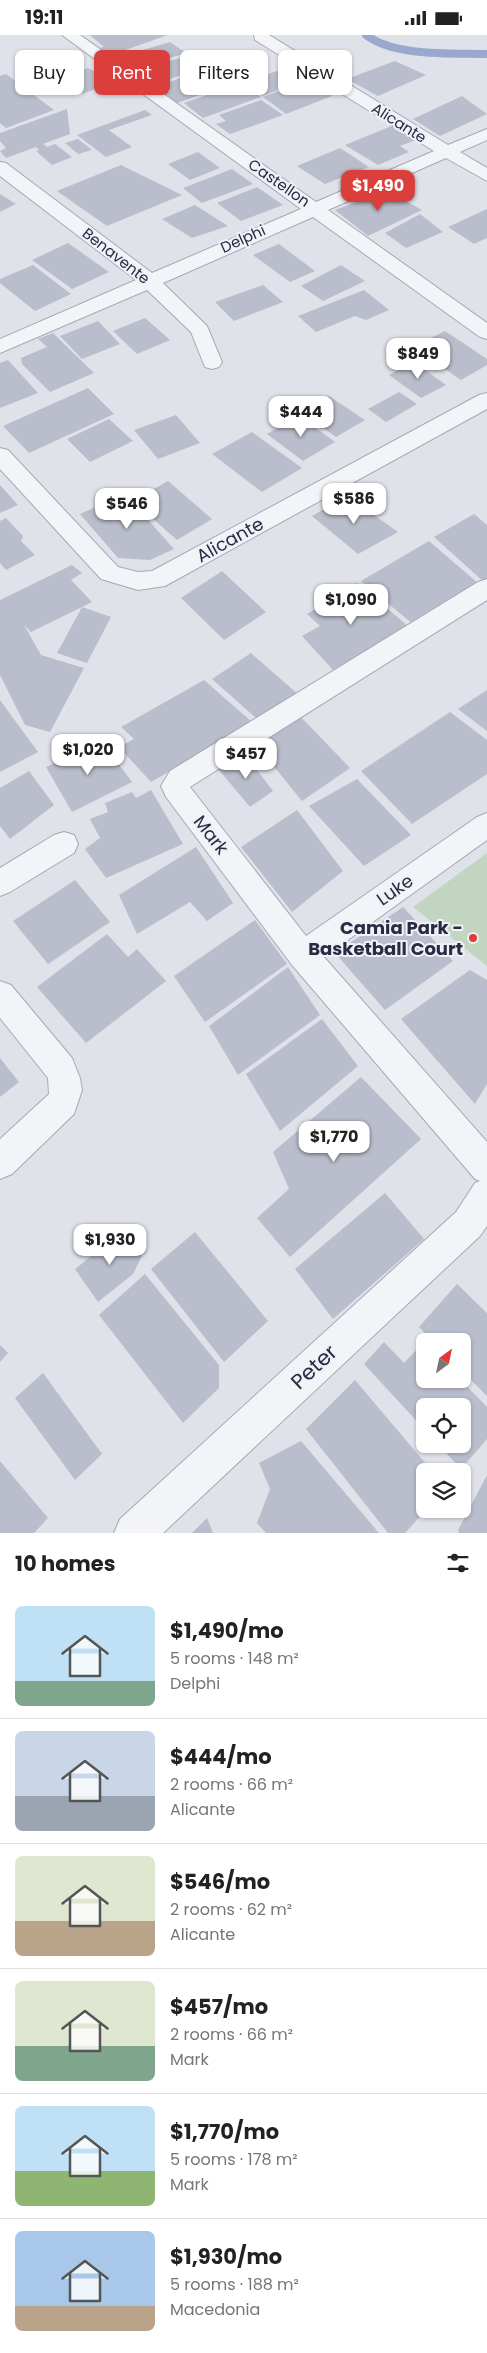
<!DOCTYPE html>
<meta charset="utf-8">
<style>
:root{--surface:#fff;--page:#f6f6f6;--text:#222;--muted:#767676;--line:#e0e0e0;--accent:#da3f3b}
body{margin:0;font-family:Poppins,sans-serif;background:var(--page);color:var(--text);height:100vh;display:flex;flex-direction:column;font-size:19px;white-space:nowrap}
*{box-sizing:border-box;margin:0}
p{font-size:16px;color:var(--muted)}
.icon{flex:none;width:28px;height:28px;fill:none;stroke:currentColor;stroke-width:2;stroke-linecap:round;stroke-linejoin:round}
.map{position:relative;height:1498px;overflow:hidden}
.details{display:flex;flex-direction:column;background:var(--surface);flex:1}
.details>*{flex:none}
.banner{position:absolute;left:15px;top:15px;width:458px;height:45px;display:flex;gap:10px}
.needle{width:32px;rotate:33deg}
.tools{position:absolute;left:416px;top:1298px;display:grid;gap:10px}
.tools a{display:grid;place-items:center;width:55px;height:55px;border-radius:8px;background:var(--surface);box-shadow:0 1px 4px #0004;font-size:25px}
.price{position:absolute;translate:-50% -42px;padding:0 11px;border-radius:10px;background:#fff;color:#222;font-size:16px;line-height:32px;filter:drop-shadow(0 1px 2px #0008)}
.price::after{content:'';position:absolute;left:50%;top:30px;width:15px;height:11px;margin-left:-8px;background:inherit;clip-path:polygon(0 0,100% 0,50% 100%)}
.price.current{background:var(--accent);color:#fff}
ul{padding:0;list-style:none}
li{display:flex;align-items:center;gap:15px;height:125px;padding:0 15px}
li+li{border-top:1px solid var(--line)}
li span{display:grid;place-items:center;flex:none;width:140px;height:100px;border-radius:8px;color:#555}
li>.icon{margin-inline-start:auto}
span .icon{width:60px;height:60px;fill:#fffc;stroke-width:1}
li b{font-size:21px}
h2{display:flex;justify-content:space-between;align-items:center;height:60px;padding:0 15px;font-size:21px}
.chip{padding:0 18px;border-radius:8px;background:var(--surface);box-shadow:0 1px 4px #0004;font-size:18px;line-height:45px}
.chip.current{background:var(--accent);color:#fff}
.status{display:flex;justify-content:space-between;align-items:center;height:35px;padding:0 25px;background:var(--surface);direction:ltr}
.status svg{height:14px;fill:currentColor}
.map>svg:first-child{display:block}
.green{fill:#c2d5c1}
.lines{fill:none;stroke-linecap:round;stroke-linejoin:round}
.stream{stroke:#98a9cd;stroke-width:8}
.building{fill:#babdcb}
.street-casing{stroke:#a5a8b5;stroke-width:2}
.street{fill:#f3f4f8;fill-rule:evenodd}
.poi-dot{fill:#da3f3b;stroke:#f0f2f8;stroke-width:2}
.labels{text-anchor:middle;stroke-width:4;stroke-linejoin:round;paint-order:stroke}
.far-street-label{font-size:15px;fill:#272c43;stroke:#f0f2f8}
.street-label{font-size:18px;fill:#272c43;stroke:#f0f2f8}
.poi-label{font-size:18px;font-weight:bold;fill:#272c43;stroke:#f0f2f8;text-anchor:end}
.near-street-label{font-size:21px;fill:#272c43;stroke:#f0f2f8}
</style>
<div class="status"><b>19:11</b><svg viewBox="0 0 49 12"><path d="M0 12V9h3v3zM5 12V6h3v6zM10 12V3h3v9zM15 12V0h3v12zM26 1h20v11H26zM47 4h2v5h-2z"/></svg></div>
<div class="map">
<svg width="487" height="1498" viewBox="0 0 487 1498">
<rect width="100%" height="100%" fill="#e0e2ea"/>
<polygon class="green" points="487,818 487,931 413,872"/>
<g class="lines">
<path class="stream" d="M366 0C395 22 452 18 487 19"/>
</g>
<g class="building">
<polygon points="90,0 168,0 108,21 98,13 104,12"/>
<polygon points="170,7 186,18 129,36 123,30 135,26 126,20"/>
<polygon points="189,20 207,32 154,49 138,36"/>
<polygon points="395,26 426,40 378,61 347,44"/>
<polygon points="88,33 112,46 83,59 80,57 72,60 52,46"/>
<polygon points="208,34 221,42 213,45 225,51 177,68 164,58 171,56 163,49"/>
<polygon points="280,35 300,47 262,61 244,47"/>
<polygon points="6,39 54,75 6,93 0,88 0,41"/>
<polygon points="242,48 261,62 203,83 184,68"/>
<polygon points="297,49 305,54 314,51 332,61 286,79 263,62"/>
<polygon points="462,61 487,79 440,101 413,84"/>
<polygon points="261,65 283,80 230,99 216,89 226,86 219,80"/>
<polygon points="67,74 70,99 43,109 47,112 55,109 72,122 52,130 36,116 39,115 36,112 6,123 0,116 6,113 0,106 0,98"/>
<polygon points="145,75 152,80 109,95 132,112 106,122 77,100"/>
<polygon points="394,90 418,104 400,111 409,117 378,130 345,110"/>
<polygon points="78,104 92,115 78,119 65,108"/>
<polygon points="340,113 369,132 325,149 297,131"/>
<polygon points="198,117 220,133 190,145 168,129"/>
<polygon points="121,130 182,160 107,191 57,156"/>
<polygon points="232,134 253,149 202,168 183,153"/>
<polygon points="257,152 283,170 241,186 217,168"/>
<polygon points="387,156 422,175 368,201 335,175"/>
<polygon points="0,159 16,169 0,177"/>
<polygon points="195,170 228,191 192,203 162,184"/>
<polygon points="487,174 487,203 474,209 448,192"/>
<polygon points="420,179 443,197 406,213 385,198"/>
<polygon points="68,208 109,237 72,254 32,225"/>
<polygon points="279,209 315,236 290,247 253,220"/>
<polygon points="33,230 71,259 35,276 0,248 0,244"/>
<polygon points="341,230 365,246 323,266 301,251"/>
<polygon points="263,250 283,267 234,286 215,267"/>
<polygon points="364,255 389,275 366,285 355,281 316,297 298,281"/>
<polygon points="145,283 170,305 137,319 113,296"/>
<polygon points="98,286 120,309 82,324 60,301"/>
<polygon points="445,296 487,324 487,330 461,345 413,312"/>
<polygon points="53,298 94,338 50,357 22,329 21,323 47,312 38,304"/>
<polygon points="8,325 38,358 0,373 0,328"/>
<polygon points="414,327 446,350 421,363 389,340"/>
<polygon points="88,353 114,379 29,418 3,391"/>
<polygon points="399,357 417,369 386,387 368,374"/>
<polygon points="329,361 365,385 336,402 301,377"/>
<polygon points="176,380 200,408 158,424 134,395"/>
<polygon points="299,381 335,407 303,426 267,399"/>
<polygon points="109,384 133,406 90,427 67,404"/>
<polygon points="252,397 302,433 262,457 212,419"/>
<polygon points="168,446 212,484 177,505 133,466"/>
<polygon points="0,450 18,470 0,478"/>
<polygon points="125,459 174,514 150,525 118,523 80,479"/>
<polygon points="347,461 398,497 358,519 312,481"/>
<polygon points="474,479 487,490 487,545 484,547 434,502"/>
<polygon points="6,483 23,501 21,506 35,520 6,535 0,528 0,486"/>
<polygon points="429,506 479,549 414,590 361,546"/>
<polygon points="72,530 82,538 71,545 92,567 82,572 111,582 87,628 57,618 82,572 31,597 24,590 41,620 84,633 50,697 25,690 0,640 0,565"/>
<polygon points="222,536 266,577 224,605 181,563"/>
<polygon points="357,548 408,591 333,635 302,601 320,591 307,579"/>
<polygon points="251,618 299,660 257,684 212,644"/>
<polygon points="204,645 253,688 151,747 119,712 134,704 121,692"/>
<polygon points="487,655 487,696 458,674"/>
<polygon points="0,665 38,717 0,737"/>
<polygon points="450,677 487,705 487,739 412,789 361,736"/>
<polygon points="299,680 350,733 302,766 254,707"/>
<polygon points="102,707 132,747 72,777 46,732"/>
<polygon points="244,718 273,756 250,772 219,735"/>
<polygon points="29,736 54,770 10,804 0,791 0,753"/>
<polygon points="357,744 411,800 364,831 309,771"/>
<polygon points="151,755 183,809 106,843 85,814 100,803 90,784 108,777 105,768 132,757 136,763"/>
<polygon points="297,775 343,836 292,877 241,812"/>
<polygon points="196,812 233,868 207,886 190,867 137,899 119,860"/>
<polygon points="75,845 110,887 48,929 13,886"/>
<polygon points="403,872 453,926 385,975 335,918"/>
<polygon points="255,885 287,929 205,987 174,941"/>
<polygon points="107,899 128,922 137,914 166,946 86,1008 37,952"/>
<polygon points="288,932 320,980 238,1040 209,991"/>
<polygon points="470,935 487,945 487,1049 475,1069 401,984"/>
<polygon points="322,984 358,1031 280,1096 246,1039"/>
<polygon points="0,1023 19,1047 0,1062"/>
<polygon points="361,1042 421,1104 290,1222 257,1183 289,1154 273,1117"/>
<polygon points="385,1158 424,1204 333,1284 295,1234"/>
<polygon points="123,1196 142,1221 133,1239 98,1267 75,1234"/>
<polygon points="195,1197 268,1286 224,1327 151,1234"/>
<polygon points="145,1239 219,1330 219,1353 183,1388 99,1280"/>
<polygon points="457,1249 487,1278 487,1361 462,1336 462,1306 433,1306 419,1292"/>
<polygon points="425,1306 425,1344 460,1344 487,1372 487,1404 461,1434 438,1409 462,1409 462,1371 425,1371 425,1395 364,1329 384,1307 404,1328"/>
<polygon points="0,1310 8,1318 0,1327"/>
<polygon points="43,1338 102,1419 75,1445 15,1363"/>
<polygon points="355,1345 432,1436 425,1436 425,1474 427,1474 405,1498 388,1498 306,1394"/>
<polygon points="301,1406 379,1498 266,1498 257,1488 270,1454 259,1428"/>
<polygon points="0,1426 48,1483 34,1498 0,1498"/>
<polygon points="487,1440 487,1498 459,1498 458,1495"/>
<polygon points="207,1483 213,1498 192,1498"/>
</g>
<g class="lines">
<defs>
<g id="street">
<polygon points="62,0 80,0 316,167 434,116 255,5 254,0 269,0 448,110 487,94 487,105 460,117 487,133 487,146 446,123 328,175 487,288 487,304 480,302 313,182 163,248 207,291 222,327 219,332 212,334 205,332 191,297 147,255 0,318 0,304 136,245 0,141 0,127 6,128 152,238 301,174"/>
<polygon points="487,358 487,374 165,551 138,555 101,544 0,434 0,413 8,415 118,532 138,537 152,536 479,360"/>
<polygon points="487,544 487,565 190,752 306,901 477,782 487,778 487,805 324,922 487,1107 487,1191 480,1201 163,1498 114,1498 120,1484 456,1177 475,1148 480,1146 475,1144 292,930 166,762 161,751 170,736 478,547"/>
<polygon points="64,797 74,800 78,809 74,818 10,857 0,861 0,833 54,800"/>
<polygon points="0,946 11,950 72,1023 80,1043 82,1055 74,1079 12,1139 0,1144 0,1104 49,1059 48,1043 0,983"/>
</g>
</defs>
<use href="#street" class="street-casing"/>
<use href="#street" class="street"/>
</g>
<circle class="poi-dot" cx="473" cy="903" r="5"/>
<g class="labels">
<g class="far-street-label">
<text transform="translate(399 88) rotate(32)" y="5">Alicante</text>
<text transform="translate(279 148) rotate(35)" y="5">Castellon</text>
<text transform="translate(243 204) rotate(-24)" y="5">Delphi</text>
<text transform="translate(116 221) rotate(38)" y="5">Benavente</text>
</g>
<g class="street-label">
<text transform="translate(230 505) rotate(-29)" y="6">Alicante</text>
<text transform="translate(211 800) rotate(52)" y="6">Mark</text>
<text transform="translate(395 855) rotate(-35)" y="6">Luke</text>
</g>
<g class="poi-label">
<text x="463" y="899">Camia Park -<tspan x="463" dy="21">Basketball Court</tspan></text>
</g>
<g class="near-street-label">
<text transform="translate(314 1332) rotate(-43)" y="7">Peter</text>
</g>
</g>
</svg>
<div class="tools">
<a><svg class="needle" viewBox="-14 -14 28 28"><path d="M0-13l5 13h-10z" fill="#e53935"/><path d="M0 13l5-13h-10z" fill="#767676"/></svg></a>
<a><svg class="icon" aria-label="locate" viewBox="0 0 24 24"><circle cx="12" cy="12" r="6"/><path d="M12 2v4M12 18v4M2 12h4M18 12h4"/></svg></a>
<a><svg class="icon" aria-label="layers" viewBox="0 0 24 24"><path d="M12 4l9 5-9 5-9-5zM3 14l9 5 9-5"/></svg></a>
</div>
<b class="price current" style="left:378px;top:177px">$1,490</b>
<b class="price" style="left:418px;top:345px">$849</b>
<b class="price" style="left:301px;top:403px">$444</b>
<b class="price" style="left:354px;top:490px">$586</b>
<b class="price" style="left:127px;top:495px">$546</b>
<b class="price" style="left:351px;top:591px">$1,090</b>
<b class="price" style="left:88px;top:741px">$1,020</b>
<b class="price" style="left:246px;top:745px">$457</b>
<b class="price" style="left:334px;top:1128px">$1,770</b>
<b class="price" style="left:110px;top:1231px">$1,930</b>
<div class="banner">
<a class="chip">Buy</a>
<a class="chip current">Rent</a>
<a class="chip">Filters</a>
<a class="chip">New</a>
</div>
</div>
<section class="details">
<h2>10 homes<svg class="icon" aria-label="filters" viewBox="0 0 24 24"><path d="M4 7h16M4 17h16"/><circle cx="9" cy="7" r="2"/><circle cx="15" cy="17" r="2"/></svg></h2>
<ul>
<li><span style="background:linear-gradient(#bfe0f5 75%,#7fa58c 0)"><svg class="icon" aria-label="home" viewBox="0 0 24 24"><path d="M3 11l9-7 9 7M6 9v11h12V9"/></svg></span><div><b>$1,490/mo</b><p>5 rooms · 148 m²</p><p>Delphi</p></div></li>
<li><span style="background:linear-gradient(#c9d6e8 65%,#9aa5b1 0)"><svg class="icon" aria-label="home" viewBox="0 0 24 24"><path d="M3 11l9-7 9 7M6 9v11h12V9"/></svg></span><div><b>$444/mo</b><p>2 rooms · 66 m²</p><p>Alicante</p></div></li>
<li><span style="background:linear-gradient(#dfe7d0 65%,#b9a48a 0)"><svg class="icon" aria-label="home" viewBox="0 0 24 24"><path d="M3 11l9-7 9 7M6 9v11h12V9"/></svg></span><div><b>$546/mo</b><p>2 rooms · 62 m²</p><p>Alicante</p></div></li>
<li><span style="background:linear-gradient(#dfe7d0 65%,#7fa58c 0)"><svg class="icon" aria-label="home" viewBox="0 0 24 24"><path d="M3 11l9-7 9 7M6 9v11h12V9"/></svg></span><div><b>$457/mo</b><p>2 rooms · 66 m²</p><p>Mark</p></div></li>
<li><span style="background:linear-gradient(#bfe0f5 65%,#8fb573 0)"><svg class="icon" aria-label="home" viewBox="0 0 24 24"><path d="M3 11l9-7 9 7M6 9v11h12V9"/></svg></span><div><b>$1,770/mo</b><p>5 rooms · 178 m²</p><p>Mark</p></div></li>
<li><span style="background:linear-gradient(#a9c7e8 75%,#b9a48a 0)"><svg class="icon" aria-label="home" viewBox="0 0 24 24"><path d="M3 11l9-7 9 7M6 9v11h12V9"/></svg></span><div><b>$1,930/mo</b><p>5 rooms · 188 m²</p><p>Macedonia</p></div></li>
</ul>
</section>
